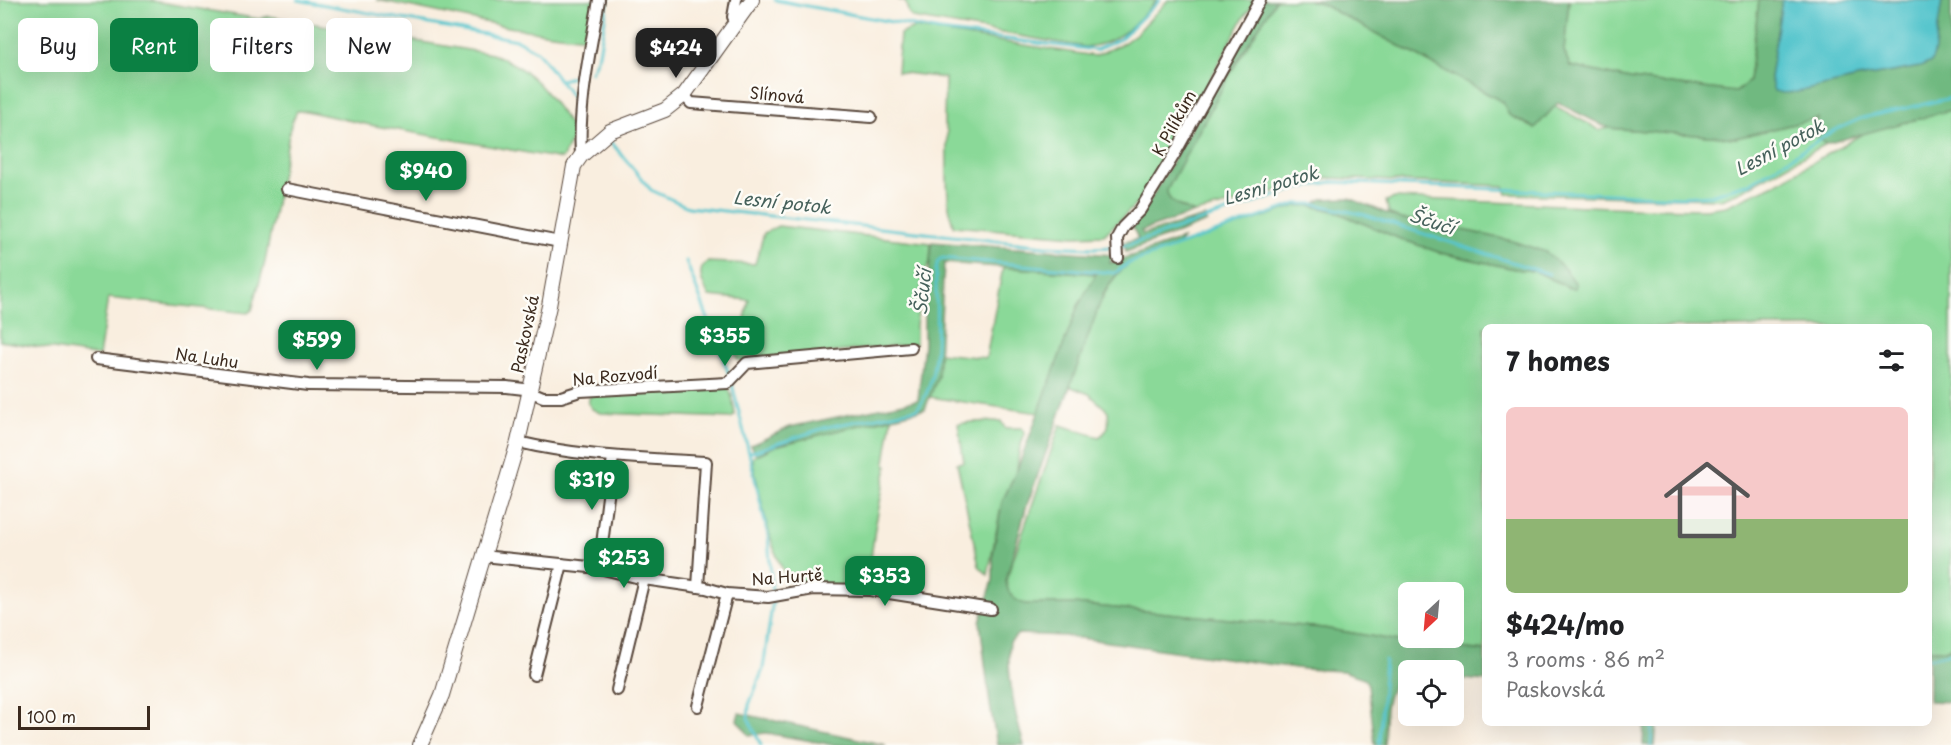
<!DOCTYPE html>
<meta charset="utf-8">
<style>
:root{--surface:#fff;--page:#f2f2f2;--text:#202124;--muted:#757577;--line:#e0e0e0;--accent:#0b8043}
body{margin:0;font-family:"Playpen Sans",sans-serif;background:var(--page);color:var(--text);height:100vh;display:flex;flex-direction:column;font-size:22px;white-space:nowrap}
*{box-sizing:border-box;margin:0}
p{font-size:20px;color:var(--muted)}
.icon{flex:none;width:33px;height:33px;fill:none;stroke:currentColor;stroke-width:2;stroke-linecap:round;stroke-linejoin:round}
.map{position:relative;flex:1;overflow:hidden}
.side{position:absolute;left:1482px;top:324px;width:450px;height:402px;display:flex;flex-direction:column;background:var(--surface);border-radius:9px;box-shadow:0 6px 24px #0002}
.side>*{flex:none}
.top-card{position:absolute;left:18px;top:18px;width:570px;height:54px;display:flex;gap:12px}
.needle{width:39px;rotate:206deg}
.buttons{position:absolute;left:1398px;top:582px;display:grid;gap:12px}
.buttons a{display:grid;place-items:center;width:66px;height:66px;border-radius:9px;background:var(--surface);box-shadow:0 6px 24px #0002;font-size:30px}
.scale{position:absolute;left:18px;bottom:15px;width:132px;box-sizing:border-box;padding-left:6px;border:3px solid #3b2a1e;border-top:0;font-size:16px;line-height:21px;white-space:nowrap;color:#3b2a1e;-webkit-text-stroke:4px #fdfcf7;paint-order:stroke}
.price{position:absolute;translate:-50% -51px;padding:0 14px;border-radius:12px;background:var(--accent);color:#fff;font-size:20px;line-height:39px;filter:drop-shadow(0 2px 3px #0008)}
.price::after{content:'';position:absolute;left:50%;top:36px;width:18px;height:14px;margin-left:-9px;background:inherit;clip-path:polygon(0 0,100% 0,50% 100%)}
.price.selected{background:#222;color:#fff}
ul{padding:0;list-style:none}
li{display:grid;align-content:center;gap:12px;height:318px;padding:0 24px}
li+li{border-top:2px solid var(--line)}
li span{display:grid;place-items:center;height:186px;border-radius:9px;color:#555}
li>.icon{margin-inline-start:auto}
span .icon{width:108px;height:108px;fill:#fffc;stroke-width:1}
li b{font-size:26px}
h2{display:flex;justify-content:space-between;align-items:center;height:72px;padding:0 24px;font-size:26px}
.pill{padding:0 21px;border-radius:9px;background:var(--surface);box-shadow:0 6px 24px #0002;font-size:21px;line-height:54px}
.pill.selected{background:var(--accent);color:#fff}
.map>svg:first-child{display:block}
.green{fill:#8ad998;stroke:#62825b;stroke-width:1.5;fill-rule:evenodd}
.forest{fill:#6fb980;stroke:#55724f;stroke-width:1.5}
.water{fill:#59c6cd;stroke:#4a7876;stroke-width:1.5}
.lines{fill:none;stroke-linecap:round;stroke-linejoin:round}
.stream{stroke:#59c6cd;stroke-width:3}
.minor-casing{stroke:#58473b;stroke-width:14}
.tertiary-casing{stroke:#58473b;stroke-width:16}
.minor{stroke:#fff;stroke-width:10}
.tertiary{stroke:#fff;stroke-width:14}
.labels{text-anchor:middle;stroke-width:5;stroke-linejoin:round;paint-order:stroke}
.street-label{font-size:16px;fill:#3b2a1e;stroke:#fdfcf7}
.water-label{font-size:18px;font-style:italic;fill:#46615b;stroke:#fdfcf7}
</style>
<div class="map">
<svg width="1951" height="745" viewBox="0 0 1951 745">
<rect width="100%" height="100%" fill="#fdfcf7"/>
<filter id="ink" filterUnits="userSpaceOnUse"><feTurbulence type="fractalNoise" baseFrequency=".0167" numOctaves="2"/><feDisplacementMap in="SourceGraphic" scale="12" xChannelSelector="R" yChannelSelector="G"/><feConvolveMatrix kernelMatrix="1 2 1 2 8 2 1 2 1" color-interpolation-filters="sRGB"/></filter>
<filter id="wash" filterUnits="userSpaceOnUse"><feTurbulence type="fractalNoise" baseFrequency=".008" numOctaves="4" result="noise"/><feDisplacementMap in="SourceGraphic" scale="24" xChannelSelector="R" yChannelSelector="G"/><feGaussianBlur stdDeviation="1.35" result="paint"/><feColorMatrix in="noise" values="0 0 0 0 0 0 0 0 0 0 0 0 0 0 0 0 0 1.4 0 .05"/><feComposite in="paint" operator="in"/></filter>
<g filter="url(#wash)">
<rect width="100%" height="100%" fill="#f9eedf"/>
<g class="green">
<path d="M0 0H147L259 19 268 16 492 54C534 69 549 95 573 130L572 139 562 159 370 125 306 111H297L291 124 265 262 252 310 248 313 108 298 99 356 0 341Z"/>
<path d="M376 0H596L589 38C517 33 447 12 376 0Z"/>
<path d="M898 0H1157C1136 23 1118 45 1085 47L913 18 909 14 905 1Z"/>
<path d="M1168 0H1256L1244 17 1149 192 1104 235 1074 236 954 226C945 210 947 152 947 131L944 124 945 78 897 72 900 34 914 28 1095 56 1125 42 1137 33Z"/>
<polygon points="1276,0 1308,0 1320,3 1503,102 1509,115 1534,128 1555,106 1600,130 1608,128 1736,138 1818,118 1814,134 1826,144 1739,192 1721,199 1507,194 1504,186 1331,178 1291,182 1284,184 1279,190 1233,204 1194,213 1170,201 1167,196 1167,190 1232,70"/>
<polygon points="1569,0 1759,0 1749,81 1736,92 1630,79 1570,66 1564,51"/>
<path d="M1951 110V647L1945 650H1929V327H1485V651L1411 643 1323 628 1073 604H1025C1013 600 1007 594 1006 580L1060 425 1099 437C1110 430 1109 424 1108 411L1089 394 1069 386C1084 346 1097 291 1128 262L1297 206H1312L1334 211 1398 238 1441 253 1515 269 1535 271 1570 288 1512 241 1423 221 1401 219 1389 213 1386 201 1395 198 1634 208 1706 209 1726 206 1775 184 1864 133ZM1408 592H1454V638H1408Z"/>
<path d="M778 226 931 243 930 262 924 273 916 325V344L744 361 738 360 734 351 742 334 749 300 709 296C703 284 695 271 707 262L755 264 764 233Z"/>
<polygon points="1003,267 1097,274 1078,306 1039,413 929,397 938,376 939,353 986,358"/>
<polygon points="728,387 732,397 735,415 731,418 600,413 592,409 588,403 591,392"/>
<path d="M892 418 885 462 887 466 875 528 867 588C852 587 811 590 798 586 773 578 760 489 753 464V457L775 446 824 432Z"/>
<polygon points="1001,421 1005,428 1022,428 1025,432 1019,452 1017,470 1002,502 988,575 979,566 957,463 964,462 958,424 972,422"/>
</g>
<g class="forest">
<path d="M1263 0H1276L1232 70 1167 190C1167 204 1183 207 1194 213L1141 231 1143 234 1205 217 1207 222 1126 252 1124 242 1138 239 1132 225 1146 208Z"/>
<polygon points="1308,0 1569,0 1564,51 1570,66 1630,79 1736,92 1749,81 1759,0 1782,0 1770,78 1797,92 1858,78 1920,67 1931,62 1934,54 1942,0 1951,0 1951,110 1826,144 1814,134 1818,118 1736,138 1608,128 1558,103 1535,128 1509,115 1503,102 1320,3"/>
<polygon points="1349,198 1401,219 1423,221 1512,241 1546,252 1565,269 1576,284 1575,288 1570,288 1535,271 1515,269 1441,253 1398,238 1334,211 1312,206 1322,199"/>
<path d="M1182 239 1177 246C1141 257 1122 259 1103 295L1026 508 1006 580C1007 594 1013 600 1025 604H1073L1323 628 1411 643 1485 651V681L1454 678V670H1408V678L1398 679C1382 698 1386 722 1384 745H1375L1368 685 1364 678 1343 671 1303 669 1065 636 1018 634 1010 642C1006 672 1015 716 1024 745H997L990 705 980 622 993 580V553L1002 502 1017 470 1078 306 1096 274 944 263 938 376 925 409 775 446 756 455 751 445 790 427 918 400 924 344V318L932 242 1112 255 1110 263Z"/>
<polygon points="1951,647 1951,702 1929,701 1929,650 1945,650"/>
<polygon points="739,713 886,745 834,745 766,733 749,735 737,720"/>
<polygon points="1644,723 1657,723 1655,745 1643,745"/>
</g>
<polygon class="water" points="1782,0 1942,0 1934,54 1931,62 1920,67 1858,78 1797,92 1782,93 1774,91 1770,78"/>
<g class="lines">
<g class="stream">
<polyline points="298,0 517,40 538,52 575,101"/>
<polyline points="775,0 940,31 1096,50 1120,39 1160,0"/>
<polyline points="591,72 599,54 608,0"/>
<polyline points="561,80 580,75"/>
<polyline points="611,142 651,190 688,207 1045,246 1092,248 1114,247"/>
<polyline points="1121,246 1128,245 1296,189 1332,182 1681,197 1711,195 1752,182 1833,131 1862,118 1951,98"/>
<polyline points="686,261 730,377"/>
<polyline points="732,384 749,453"/>
<path d="M772 592 768 535 749 453 827 427 917 409C944 376 935 310 936 269L938 261 941 258 1115 273 1129 263 1297 204H1314L1365 215 1549 274"/>
<polyline points="1929,658 1951,653"/>
<polyline points="761,745 748,718 749,705 763,669 773,599"/>
<polyline points="1379,745 1385,660"/>
<polyline points="1651,745 1652,723"/>
</g>
</g>
</g>
<g filter="url(#ink)">
<g class="lines">
<defs>
<g id="minor">
<polyline points="736,0 733,17 737,22"/>
<polyline points="684,95 691,103 871,117"/>
<path d="M581 156C578 103 590 52 599 0"/>
<polyline points="287,189 560,242"/>
<polyline points="1118,258 1117,238 1123,227 1140,210 1174,155 1260,0"/>
<polyline points="96,359 308,385 507,387 524,389 543,397 561,397 580,391 728,383 747,363 911,348"/>
<path d="M518 442C580 457 642 458 706 462L698 587"/>
<polyline points="483,556 599,568 644,579 706,588 727,594 768,597 813,589 870,590 991,609"/>
<polyline points="599,568 613,457"/>
<polyline points="534,675 562,564"/>
<polyline points="617,690 644,579"/>
<polyline points="698,706 727,594"/>
</g>
<polyline id="tertiary" points="420,745 442,695 518,442 549,306 574,166 581,156 610,131 665,110 684,95 752,0"/>
</defs>
<use href="#minor" class="minor-casing"/>
<use href="#tertiary" class="tertiary-casing"/>
<use href="#minor" class="minor"/>
<use href="#tertiary" class="tertiary"/>
</g>
</g>
<g class="labels">
<g class="street-label">
<text transform="translate(777 95) rotate(5)" y="6">Slínová</text>
<text transform="translate(1174 123) rotate(-61)" y="6">K Pilíkům</text>
<text transform="translate(525 334) rotate(-78)" y="6">Paskovská</text>
<text transform="translate(207 358) rotate(8)" y="6">Na Luhu</text>
<text transform="translate(615 376) rotate(-5)" y="6">Na Rozvodí</text>
<text transform="translate(787 577) rotate(-4)" y="6">Na Hurtě</text>
</g>
<g class="water-label">
<text transform="translate(1780 148) rotate(-28)" y="6">Lesní potok</text>
<text transform="translate(1271 186) rotate(-16)" y="6">Lesní potok</text>
<text transform="translate(782 203) rotate(6)" y="6">Lesní potok</text>
<text transform="translate(1432 222) rotate(18)" y="6">Ščučí</text>
<text transform="translate(923 292) rotate(-84)" y="6">Ščučí</text>
</g>
</g>
</svg>
<div class="buttons">
<a><svg class="needle" viewBox="-14 -14 28 28"><path d="M0-13l5 13h-10z" fill="#e53935"/><path d="M0 13l5-13h-10z" fill="#757577"/></svg></a>
<a><svg class="icon" aria-label="locate" viewBox="0 0 24 24"><circle cx="12" cy="12" r="6"/><path d="M12 2v4M12 18v4M2 12h4M18 12h4"/></svg></a>
</div>
<div class="scale">100 m</div>
<b class="price selected" style="left:676px;top:79px">$424</b>
<b class="price" style="left:426px;top:202px">$940</b>
<b class="price" style="left:725px;top:367px">$355</b>
<b class="price" style="left:317px;top:371px">$599</b>
<b class="price" style="left:592px;top:511px">$319</b>
<b class="price" style="left:624px;top:589px">$253</b>
<b class="price" style="left:885px;top:607px">$353</b>
<div class="top-card">
<a class="pill">Buy</a>
<a class="pill selected">Rent</a>
<a class="pill">Filters</a>
<a class="pill">New</a>
</div>
<section class="side">
<h2>7 homes<svg class="icon" aria-label="filters" viewBox="0 0 24 24"><path d="M4 7h16M4 17h16"/><circle cx="9" cy="7" r="2"/><circle cx="15" cy="17" r="2"/></svg></h2>
<ul>
<li><span style="background:linear-gradient(#f6c9c9 60%,#8fb573 0)"><svg class="icon" aria-label="home" viewBox="0 0 24 24"><path d="M3 11l9-7 9 7M6 9v11h12V9"/></svg></span><div><b>$424/mo</b><p>3 rooms · 86 m²</p><p>Paskovská</p></div></li>
</ul>
</section>
</div>
